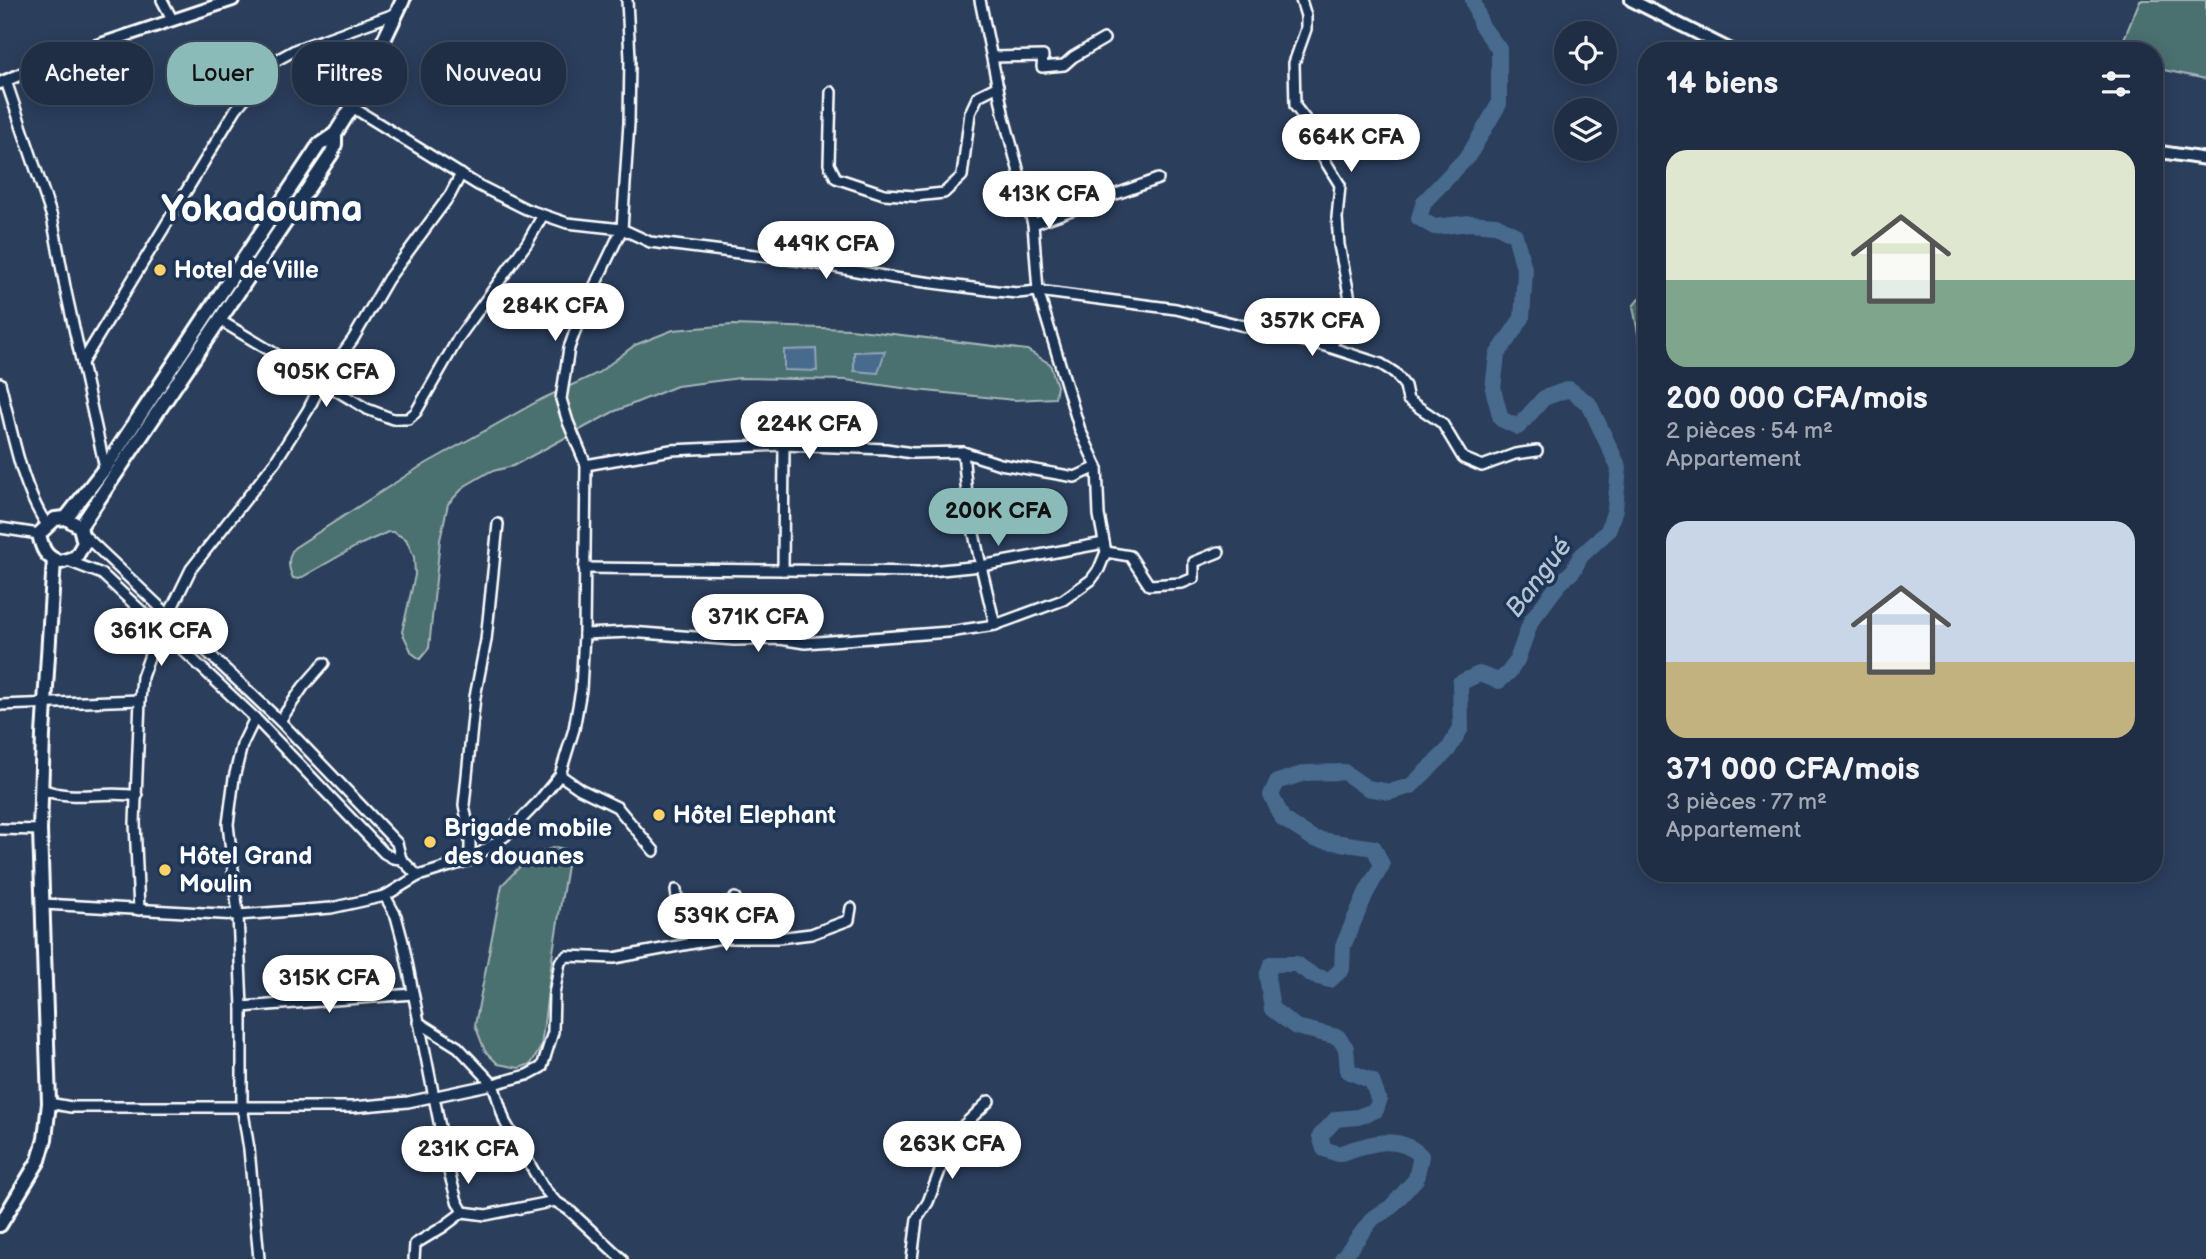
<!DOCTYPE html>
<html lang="fr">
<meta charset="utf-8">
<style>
:root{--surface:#202e45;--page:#2d3a50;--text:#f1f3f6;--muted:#a2a8b3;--line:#3d4a5e;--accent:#8bbbb9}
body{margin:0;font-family:"Balsamiq Sans",sans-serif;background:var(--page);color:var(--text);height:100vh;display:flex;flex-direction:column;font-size:26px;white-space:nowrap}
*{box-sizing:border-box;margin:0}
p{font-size:23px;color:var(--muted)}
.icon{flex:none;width:38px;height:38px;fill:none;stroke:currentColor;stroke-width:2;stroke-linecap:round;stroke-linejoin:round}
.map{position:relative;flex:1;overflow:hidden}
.side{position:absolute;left:1638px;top:42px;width:525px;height:840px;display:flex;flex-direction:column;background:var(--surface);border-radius:28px;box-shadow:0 4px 18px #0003,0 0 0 2px var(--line)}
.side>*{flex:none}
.guide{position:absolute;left:21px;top:42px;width:665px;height:63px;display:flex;gap:14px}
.controls{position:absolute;left:1554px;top:21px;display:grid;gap:14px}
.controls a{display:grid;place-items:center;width:63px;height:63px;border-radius:50%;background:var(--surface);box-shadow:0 4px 18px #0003,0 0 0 2px var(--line);font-size:35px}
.price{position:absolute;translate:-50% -60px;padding:0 16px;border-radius:24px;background:#fff;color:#222;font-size:23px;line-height:46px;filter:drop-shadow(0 2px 4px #0008)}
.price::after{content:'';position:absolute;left:50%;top:42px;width:21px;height:16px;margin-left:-10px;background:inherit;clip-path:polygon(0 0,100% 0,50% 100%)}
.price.selected{background:var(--accent);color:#111}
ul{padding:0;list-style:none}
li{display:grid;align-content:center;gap:14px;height:371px;padding:0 28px}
li span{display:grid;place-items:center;height:217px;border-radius:21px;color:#555}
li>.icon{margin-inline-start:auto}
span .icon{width:126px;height:126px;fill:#fffc;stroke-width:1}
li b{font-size:30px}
h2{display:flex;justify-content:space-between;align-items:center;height:84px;padding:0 28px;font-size:30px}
.chip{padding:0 24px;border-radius:28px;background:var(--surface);box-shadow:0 4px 18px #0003,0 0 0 2px var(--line);font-size:24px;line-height:63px}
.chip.selected{background:var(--accent);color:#111}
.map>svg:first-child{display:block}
.green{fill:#4c6f70;stroke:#a6b7b8;stroke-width:2}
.water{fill:#466b8d;stroke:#90a6bb;stroke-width:2}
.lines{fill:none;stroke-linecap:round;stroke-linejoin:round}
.river{stroke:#466b8d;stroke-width:16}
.minor-casing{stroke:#fff;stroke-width:14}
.major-casing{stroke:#fff;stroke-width:16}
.highway-casing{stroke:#fff;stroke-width:18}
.minor{stroke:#1d3557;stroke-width:9}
.major{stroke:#1d3557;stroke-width:10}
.highway{stroke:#1d3557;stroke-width:12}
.poi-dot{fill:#ffd166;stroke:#1d3557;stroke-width:2.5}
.labels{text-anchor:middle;stroke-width:7;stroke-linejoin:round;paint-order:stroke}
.poi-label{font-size:24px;font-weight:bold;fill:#fff;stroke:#1d3557;text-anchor:start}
.water-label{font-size:26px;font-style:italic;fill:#b5c4d1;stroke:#1d3557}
.town-label{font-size:38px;font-weight:bold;fill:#fff;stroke:#1d3557}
</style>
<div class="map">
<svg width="2206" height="1259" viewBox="0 0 2206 1259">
<rect width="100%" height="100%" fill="#2b3e5c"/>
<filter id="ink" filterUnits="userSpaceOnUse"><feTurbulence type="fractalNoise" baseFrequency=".0143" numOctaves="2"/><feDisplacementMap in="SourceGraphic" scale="14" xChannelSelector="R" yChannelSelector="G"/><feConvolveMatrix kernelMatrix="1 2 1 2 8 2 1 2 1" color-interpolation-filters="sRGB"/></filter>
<g filter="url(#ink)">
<g class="green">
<polygon points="2140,0 2206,0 2206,79 2154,68 2154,51 2119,51"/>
<polygon points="1647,289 1647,383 1633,306"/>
<path d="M732 325 851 329 1027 350 1050 364 1057 386 1055 398 1014 400 916 390 846 380 740 378 677 386 613 412 513 466 489 472 465 486 448 504 440 540 429 648 420 659 412 653 402 632 415 575 414 557 406 539 393 532H388L357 546 299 579 293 578C288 567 287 558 294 548L418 468 542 399 598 373 635 345 673 330Z"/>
<polygon points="555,847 565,849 569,853 553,952 541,1047 531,1064 519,1068 498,1064 485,1051 475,1025 502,885 530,856"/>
</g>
<g class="water">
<polygon points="816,349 817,371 784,370 784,350"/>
<polygon points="885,351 878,373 854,371 854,352"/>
</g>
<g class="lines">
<path class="river" d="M1342 1259 1373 1218 1390 1208 1416 1179 1421 1156C1397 1132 1367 1145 1338 1154L1324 1149 1320 1136 1336 1119 1358 1117 1376 1110 1379 1101 1372 1081 1348 1071 1346 1048 1338 1037 1296 1027 1272 1009 1267 976 1271 964H1296L1314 976 1330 980 1342 969 1343 946 1366 893 1382 865 1374 848 1314 839 1283 819 1271 795 1277 782 1305 773 1344 772 1367 788 1390 792 1411 786 1448 750 1461 728 1460 683 1479 674 1499 681 1509 672 1517 660 1531 621 1559 584 1573 571 1581 556 1608 531 1615 509 1619 468 1589 404 1569 389 1544 398 1518 427 1501 419 1493 389 1497 355 1522 318 1525 272 1515 235 1496 225 1470 223 1434 227 1419 218 1424 202 1469 155 1499 104V49L1481 25 1473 0"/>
<defs>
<g id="minor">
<polyline points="162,0 172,19"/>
<polyline points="1301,0 1306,16 1306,29 1294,63 1295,106 1309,124 1316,146 1340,185 1337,218 1339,245 1350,299 1346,327 1329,347"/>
<polyline points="993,57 1043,56 1042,67 1064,65 1073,57 1104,39"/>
<polyline points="6,81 52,217 66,292 105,468"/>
<polyline points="831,92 829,164 836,178 884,194 915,196 944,193 962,176 970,113 978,96 998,86"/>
<polyline points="352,107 478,185 526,209 567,223 622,229 650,242 803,261 894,278 996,291 1017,293 1038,291 1176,309 1329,347 1381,364 1395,373 1405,386 1408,400 1442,423 1463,458 1482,466 1515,454 1537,451"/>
<polyline points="1033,224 1158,179"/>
<polyline points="221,321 367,409 393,419 408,419 416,412 459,337 527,243 543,215"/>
<polyline points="82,363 236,109 275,61 297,49 397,13"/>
<path d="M0 383C12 429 20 485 47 525"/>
<polyline points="784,445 783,570 921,572 981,566 968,506 963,452"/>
<polyline points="586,465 568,422 561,399 569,348 582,312 622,229 629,123 630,58 627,0"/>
<polyline points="0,528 39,534"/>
<polyline points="84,535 280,721 397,843 401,859"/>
<polyline points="1106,552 1130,556 1149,585 1182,583 1194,578 1194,562 1219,552"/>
<polyline points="68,561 102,574 255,718 384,853 393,858 401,859 418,876"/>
<polyline points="584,568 783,570"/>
<polyline points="995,625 981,566 1104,543"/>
<polyline points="584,634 586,465 671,450 784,445 886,449 912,453 963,452 1000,464 1075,477 1097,467"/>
<polyline points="0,705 140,700"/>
<polyline points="255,718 242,745 234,778 228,824 238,915 242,1007 242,1106 249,1149 259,1259"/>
<polyline points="280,721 303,687 324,663"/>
<polyline points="560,775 580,789 617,807 654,851"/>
<path d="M42 789C72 802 106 790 137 796"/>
<polyline points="0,829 40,830"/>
<polyline points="470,860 470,836 464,805 475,697 486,640 498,524"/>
<polyline points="676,890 678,905 690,937"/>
<polyline points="385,896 396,916 403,942 449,1172 457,1201 463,1212 486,1215 555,1201"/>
<polyline points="44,904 238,915 331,908 385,896 418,876 470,860 505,836 538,802 560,775 574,729 581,690 584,634 630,632 734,640 780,639 805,643 949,632 995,625 1063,600 1091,580 1099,569 1106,552 1099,515 1097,467 1080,430 1038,291 1033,224 1004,117 980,0"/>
<polyline points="139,910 135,823 140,700 142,677 152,649 191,569 275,462 308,410 322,382 353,339 388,279 450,195 461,174"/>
<polyline points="689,934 714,917 735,898"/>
<polyline points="242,1007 413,994"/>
<polyline points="418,1022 458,1047 493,1084"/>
<polyline points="49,1103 71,1107 353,1107 408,1102 493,1084"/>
<polyline points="414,1259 415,1244 443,1227 463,1212"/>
<polyline points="622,1259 569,1210 555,1201 543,1187 505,1122 493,1084 527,1075 542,1067 553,1032 554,994 560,962 567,956 614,958 721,938 778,938 811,934 849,920 851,908"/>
<polyline points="912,1259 917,1219 928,1202 949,1147 964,1125 989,1101"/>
</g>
<g id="major">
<polyline points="1631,0 1733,51"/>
<polyline points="0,83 59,58 233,0"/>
<polyline points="2154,151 2206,159"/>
</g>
<g id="highway">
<polyline points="66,518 105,468 319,145 335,134 352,107 403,0"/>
<path d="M66 518 80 527 84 543 76 557 61 562C45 558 42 548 39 534L55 519Z"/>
<polyline points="80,527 332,153 335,144 335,134"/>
<polyline points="0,1225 39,1160 45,1139 49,1103 40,830 43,735 54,560"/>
</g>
</defs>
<use href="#minor" class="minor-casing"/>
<use href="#major" class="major-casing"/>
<use href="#highway" class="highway-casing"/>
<use href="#minor" class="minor"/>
<use href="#major" class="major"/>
<use href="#highway" class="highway"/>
</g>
</g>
<g class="poi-dot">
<circle cx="160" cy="270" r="7"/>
<circle cx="659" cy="815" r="7"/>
<circle cx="430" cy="842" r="7"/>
<circle cx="165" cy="870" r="7"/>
</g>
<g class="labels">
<g class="poi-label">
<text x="174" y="278">Hotel de Ville</text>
<text x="673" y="823">Hôtel Elephant</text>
<text x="444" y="836">Brigade mobile<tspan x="444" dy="28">des douanes</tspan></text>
<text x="179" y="864">Hôtel Grand<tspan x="179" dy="28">Moulin</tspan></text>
</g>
<g class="water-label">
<text transform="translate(1538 577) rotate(-53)" y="9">Bangué</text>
</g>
<g class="town-label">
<text x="262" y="221">Yokadouma</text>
</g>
</g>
</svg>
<div class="controls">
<a><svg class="icon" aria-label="locate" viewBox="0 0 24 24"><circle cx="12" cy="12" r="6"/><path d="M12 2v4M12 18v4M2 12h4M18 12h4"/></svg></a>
<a><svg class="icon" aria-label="layers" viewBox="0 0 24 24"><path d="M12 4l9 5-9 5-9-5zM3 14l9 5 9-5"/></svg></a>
</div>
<b class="price" style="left:1351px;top:174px">664K CFA</b>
<b class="price" style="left:1049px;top:231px">413K CFA</b>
<b class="price" style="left:826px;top:281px">449K CFA</b>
<b class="price" style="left:555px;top:343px">284K CFA</b>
<b class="price" style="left:1312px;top:358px">357K CFA</b>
<b class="price" style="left:326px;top:409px">905K CFA</b>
<b class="price" style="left:809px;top:461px">224K CFA</b>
<b class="price selected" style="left:998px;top:548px">200K CFA</b>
<b class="price" style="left:758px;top:654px">371K CFA</b>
<b class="price" style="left:161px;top:668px">361K CFA</b>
<b class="price" style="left:726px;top:953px">539K CFA</b>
<b class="price" style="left:329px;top:1015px">315K CFA</b>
<b class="price" style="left:952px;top:1181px">263K CFA</b>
<b class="price" style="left:468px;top:1186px">231K CFA</b>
<div class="guide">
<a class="chip">Acheter</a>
<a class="chip selected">Louer</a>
<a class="chip">Filtres</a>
<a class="chip">Nouveau</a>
</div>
<section class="side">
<h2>14 biens<svg class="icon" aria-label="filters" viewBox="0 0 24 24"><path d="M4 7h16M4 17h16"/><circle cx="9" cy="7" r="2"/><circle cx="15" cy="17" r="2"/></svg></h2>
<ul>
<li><span style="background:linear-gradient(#dfe7d0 60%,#7fa58c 0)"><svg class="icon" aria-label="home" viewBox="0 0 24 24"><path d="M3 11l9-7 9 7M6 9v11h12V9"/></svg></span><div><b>200 000 CFA/mois</b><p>2 pièces · 54 m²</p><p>Appartement</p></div></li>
<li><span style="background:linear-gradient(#c9d6e8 65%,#c2b280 0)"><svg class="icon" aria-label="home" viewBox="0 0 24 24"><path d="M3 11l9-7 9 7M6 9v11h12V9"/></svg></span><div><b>371 000 CFA/mois</b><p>3 pièces · 77 m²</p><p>Appartement</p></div></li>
</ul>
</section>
</div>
